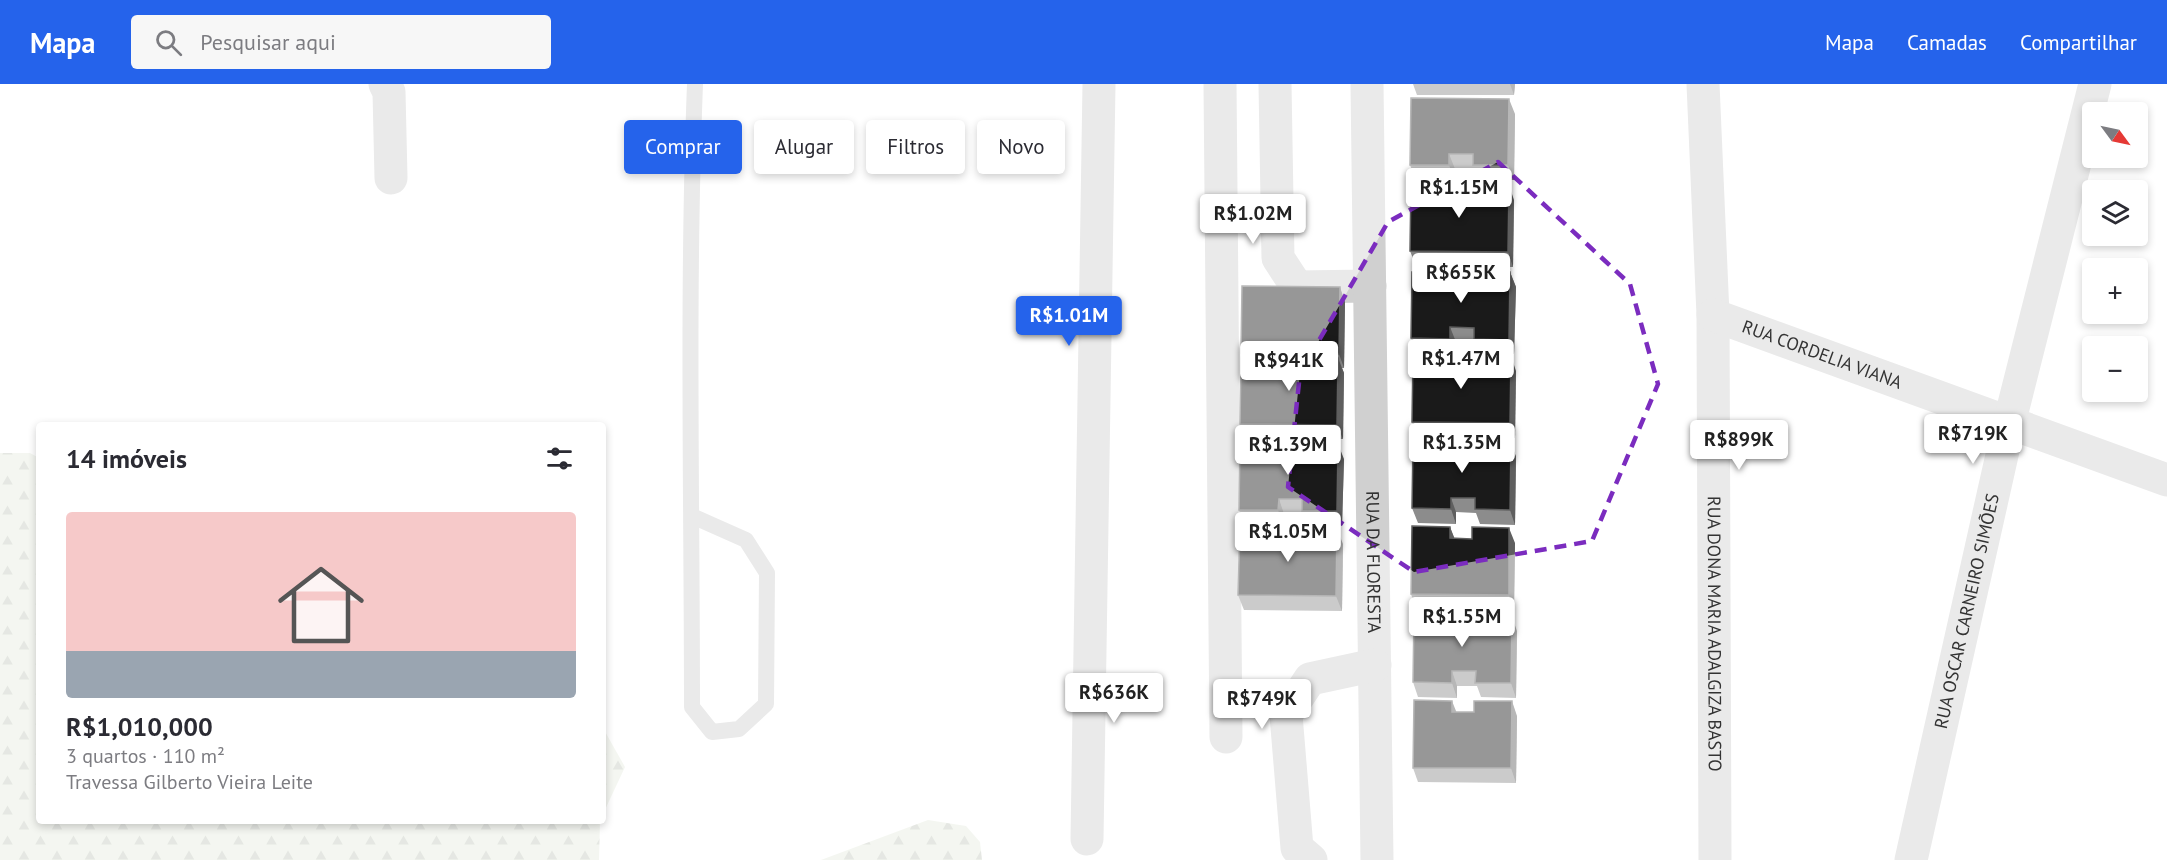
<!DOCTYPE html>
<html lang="pt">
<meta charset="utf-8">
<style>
:root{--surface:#fff;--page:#f7f7f7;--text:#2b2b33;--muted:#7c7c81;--accent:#2563eb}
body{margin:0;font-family:"PT Sans",sans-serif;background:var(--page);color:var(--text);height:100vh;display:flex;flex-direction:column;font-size:22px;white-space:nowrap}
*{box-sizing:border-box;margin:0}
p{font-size:20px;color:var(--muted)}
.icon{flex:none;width:33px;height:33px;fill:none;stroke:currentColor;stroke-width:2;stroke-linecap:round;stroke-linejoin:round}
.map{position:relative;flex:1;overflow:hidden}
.sheet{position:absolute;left:36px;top:338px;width:570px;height:402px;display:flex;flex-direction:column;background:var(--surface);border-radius:6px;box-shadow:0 3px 9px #0003}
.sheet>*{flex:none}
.top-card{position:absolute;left:624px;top:36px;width:570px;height:54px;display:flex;gap:12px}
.needle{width:39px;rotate:123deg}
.buttons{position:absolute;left:2082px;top:18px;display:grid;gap:12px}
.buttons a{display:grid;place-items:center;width:66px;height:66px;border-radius:6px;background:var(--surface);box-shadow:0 3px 9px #0003;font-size:30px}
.price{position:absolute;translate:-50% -51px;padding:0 14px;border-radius:6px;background:#fff;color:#222;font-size:20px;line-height:39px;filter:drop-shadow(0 2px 3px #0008)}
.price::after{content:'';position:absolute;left:50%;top:36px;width:18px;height:14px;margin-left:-9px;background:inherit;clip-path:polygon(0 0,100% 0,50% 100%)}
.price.active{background:var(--accent);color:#fff}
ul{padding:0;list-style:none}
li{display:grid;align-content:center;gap:12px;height:318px;padding:0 30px}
li span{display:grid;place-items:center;height:186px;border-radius:6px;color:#555}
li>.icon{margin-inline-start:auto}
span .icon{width:108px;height:108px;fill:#fffc;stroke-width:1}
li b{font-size:26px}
h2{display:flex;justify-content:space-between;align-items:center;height:72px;padding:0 30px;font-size:26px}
.pill{padding:0 21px;border-radius:6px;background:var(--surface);box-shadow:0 3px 9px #0003;font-size:21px;line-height:54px}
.pill.active{background:var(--accent);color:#fff}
header{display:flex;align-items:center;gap:36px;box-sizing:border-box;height:84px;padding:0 30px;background:var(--accent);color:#fff}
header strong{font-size:28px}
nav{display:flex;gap:33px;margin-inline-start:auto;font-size:21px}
.search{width:420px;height:54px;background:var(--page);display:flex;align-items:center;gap:15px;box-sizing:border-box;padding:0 21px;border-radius:6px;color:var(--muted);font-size:22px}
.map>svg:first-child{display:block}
.forest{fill:url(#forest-firs)}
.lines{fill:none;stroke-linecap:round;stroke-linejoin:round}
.service{stroke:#d0d0d0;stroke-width:16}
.minor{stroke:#d0d0d0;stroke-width:33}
.wall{fill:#8c8c8c;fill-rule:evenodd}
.shaded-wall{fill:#5f5f5f}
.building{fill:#1a1a1a;stroke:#5f5f5f;stroke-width:1.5}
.marked{fill:none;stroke:#7b2cbf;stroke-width:4.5;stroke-dasharray:12 8;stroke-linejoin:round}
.labels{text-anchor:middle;stroke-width:6;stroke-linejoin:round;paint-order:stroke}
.street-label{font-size:18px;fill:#333;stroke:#fff}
</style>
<header>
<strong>Mapa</strong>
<div class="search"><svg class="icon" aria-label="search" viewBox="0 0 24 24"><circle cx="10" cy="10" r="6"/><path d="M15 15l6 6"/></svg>Pesquisar aqui</div>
<nav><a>Mapa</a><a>Camadas</a><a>Compartilhar</a></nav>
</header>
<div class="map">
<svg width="2167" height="776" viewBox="0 0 2167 776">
<defs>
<pattern id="forest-firs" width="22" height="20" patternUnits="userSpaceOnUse" patternTransform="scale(1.5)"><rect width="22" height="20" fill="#e6ecdf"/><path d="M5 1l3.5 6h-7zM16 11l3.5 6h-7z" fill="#c6cbc0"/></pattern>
</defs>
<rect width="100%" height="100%" fill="#fff"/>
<g class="forest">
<polygon points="0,369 30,369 39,374 39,736 600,737 599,776 0,776"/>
<polygon points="603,644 625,683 603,730"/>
<polygon points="928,736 966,742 980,758 982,776 821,776"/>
</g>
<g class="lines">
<path class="service" d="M692 432 746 456 767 489 766 620 739 645 712 648 692 623C692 416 687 208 695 0"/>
<g class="minor">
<polyline points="385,0 389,8 391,94"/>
<polyline points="1220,0 1226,653"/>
<polyline points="1275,0 1278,174 1297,203 1370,202"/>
<path id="s1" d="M1367 0 1377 776"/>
<path id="s2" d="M1703 0 1713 231 1715 776"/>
<path id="s3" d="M1713 231 2167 396"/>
<polyline points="1087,755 1099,0"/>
<polyline points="1311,776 1297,764 1286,631 1310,595 1375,581"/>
<path id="s4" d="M1911 776 2009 340 2095 0"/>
</g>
</g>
<g class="wall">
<polygon points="1413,0 1515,0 1514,11 1417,11"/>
<polygon points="1515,30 1514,96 1479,96 1475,85 1455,85 1455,96 1416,96 1410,81"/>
<polygon points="1449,101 1454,112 1514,116 1513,183 1416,182 1410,167"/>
<polygon points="1510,188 1516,203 1514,270 1479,270 1475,259 1456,258 1456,270 1417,269 1411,254"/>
<path d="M1345 218 1344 284H1342L1344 289 1343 355H1245L1240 340 1243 273 1241 269ZM1285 273H1305L1301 285 1285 284Z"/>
<polygon points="1456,283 1516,287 1515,354 1418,353 1412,338"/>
<polygon points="1511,358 1516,373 1515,441 1480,440 1476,429 1456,428 1456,440 1418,439 1412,424"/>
<polygon points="1344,375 1342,442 1308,442 1304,430 1284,430 1284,441 1245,441 1239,426"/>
<polygon points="1450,443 1454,454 1515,459 1514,526 1416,525 1411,510"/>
<polygon points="1282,456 1343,460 1342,527 1244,526 1238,511"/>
<polygon points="1517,547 1516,614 1481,613 1477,602 1457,602 1457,614 1418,613 1413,598"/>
<polygon points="1456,628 1517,632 1516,699 1418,698 1413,684"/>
</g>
<g class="shaded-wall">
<polygon points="1510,0 1515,0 1514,11"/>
<polygon points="1509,15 1515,30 1514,96 1508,81"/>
<polygon points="1449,70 1455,85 1455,96 1449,81"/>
<polygon points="1449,101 1455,116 1449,112"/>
<polygon points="1509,101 1514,116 1513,183 1508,168"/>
<polygon points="1510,188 1516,203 1514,270 1509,256"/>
<polygon points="1340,203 1345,218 1344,284 1339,270"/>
<polygon points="1450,243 1456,258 1456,270 1450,255"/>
<polygon points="1280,258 1285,273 1285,284 1280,269"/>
<polygon points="1451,272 1457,287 1451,283"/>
<polygon points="1511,272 1516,287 1515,354 1510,339"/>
<polygon points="1279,273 1284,288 1279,284"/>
<polygon points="1338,274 1344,289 1343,355 1337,341"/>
<polygon points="1511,358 1516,373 1515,441 1510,426"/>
<polygon points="1338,360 1344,375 1342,442 1337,427"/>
<polygon points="1451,414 1456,428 1456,440 1451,425"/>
<polygon points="1279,415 1284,430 1284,441 1278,426"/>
<polygon points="1450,443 1456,458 1450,454"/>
<polygon points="1509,444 1515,459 1514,526 1509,511"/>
<polygon points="1278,445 1283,460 1278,456"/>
<polygon points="1337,445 1343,460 1342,527 1336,512"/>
<polygon points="1512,533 1517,547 1516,614 1511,599"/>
<polygon points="1452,587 1457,602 1457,614 1452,599"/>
<polygon points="1452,617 1458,632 1452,628"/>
<polygon points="1512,617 1517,632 1516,699 1511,684"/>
</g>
<g class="building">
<polygon points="1411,14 1509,15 1508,81 1473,81 1473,70 1449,70 1449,81 1410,81"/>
<polygon points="1411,100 1449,101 1449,112 1471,112 1471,101 1509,101 1508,168 1410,167"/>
<polygon points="1412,188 1510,188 1509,256 1474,255 1474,244 1450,243 1450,255 1411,254"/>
<polygon points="1242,202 1340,203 1339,270 1304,269 1304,258 1280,258 1280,269 1241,269"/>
<polygon points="1413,271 1451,272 1451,283 1473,283 1473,272 1511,272 1510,339 1412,338"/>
<polygon points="1241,273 1279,273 1279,284 1301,285 1301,273 1338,274 1337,341 1240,340"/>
<polygon points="1413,358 1511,358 1510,426 1475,425 1475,414 1451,414 1451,425 1412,424"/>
<polygon points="1240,359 1338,360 1337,427 1302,427 1302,415 1279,415 1278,426 1239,426"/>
<polygon points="1412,442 1450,443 1450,454 1472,455 1472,443 1509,444 1509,511 1411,510"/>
<polygon points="1240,444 1278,445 1278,456 1299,456 1299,445 1337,445 1336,512 1238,511"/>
<polygon points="1414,531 1512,533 1511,599 1475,599 1476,587 1452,587 1452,599 1413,598"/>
<polygon points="1414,616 1452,617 1452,628 1474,628 1474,617 1512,617 1511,684 1413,684"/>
</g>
<path d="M0 0H2167V776H0ZM1498 78 1630 200 1658 300 1592 457 1414 488 1288 403 1300 289 1388 138Z" fill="#fff" fill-opacity=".55" fill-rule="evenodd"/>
<path class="marked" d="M1498 78 1630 200 1658 300 1592 457 1414 488 1288 403 1300 289 1388 138Z"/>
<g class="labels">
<g class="street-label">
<text dy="6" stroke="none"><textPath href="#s3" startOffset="116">RUA CORDELIA VIANA</textPath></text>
<text dy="6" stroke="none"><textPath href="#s1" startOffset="478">RUA DA FLORESTA</textPath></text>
<text dy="6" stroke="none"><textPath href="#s4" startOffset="255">RUA OSCAR CARNEIRO SIMÕES</textPath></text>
<text dy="6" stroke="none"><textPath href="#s2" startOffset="550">RUA DONA MARIA ADALGIZA BASTO</textPath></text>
</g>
</g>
</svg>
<div class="buttons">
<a><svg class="needle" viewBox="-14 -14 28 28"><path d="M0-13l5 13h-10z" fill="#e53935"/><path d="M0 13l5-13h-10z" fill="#7c7c81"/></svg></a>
<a><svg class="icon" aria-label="layers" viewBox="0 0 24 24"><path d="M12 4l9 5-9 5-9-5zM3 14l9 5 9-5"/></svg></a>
<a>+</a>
<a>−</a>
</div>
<b class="price" style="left:1459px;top:135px">R$1.15M</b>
<b class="price" style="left:1253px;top:161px">R$1.02M</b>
<b class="price" style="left:1461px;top:220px">R$655K</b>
<b class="price active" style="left:1069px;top:263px">R$1.01M</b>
<b class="price" style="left:1461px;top:306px">R$1.47M</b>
<b class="price" style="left:1289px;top:308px">R$941K</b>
<b class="price" style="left:1973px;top:381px">R$719K</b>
<b class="price" style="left:1739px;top:387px">R$899K</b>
<b class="price" style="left:1462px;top:390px">R$1.35M</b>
<b class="price" style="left:1288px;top:392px">R$1.39M</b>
<b class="price" style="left:1288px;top:479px">R$1.05M</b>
<b class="price" style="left:1462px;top:564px">R$1.55M</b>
<b class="price" style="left:1114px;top:640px">R$636K</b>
<b class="price" style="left:1262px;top:646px">R$749K</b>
<div class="top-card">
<a class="pill active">Comprar</a>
<a class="pill">Alugar</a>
<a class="pill">Filtros</a>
<a class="pill">Novo</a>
</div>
<section class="sheet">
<h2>14 imóveis<svg class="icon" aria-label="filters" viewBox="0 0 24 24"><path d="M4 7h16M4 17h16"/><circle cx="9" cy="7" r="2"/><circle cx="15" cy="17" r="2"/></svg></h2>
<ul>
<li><span style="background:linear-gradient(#f6c9c9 75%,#9aa5b1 0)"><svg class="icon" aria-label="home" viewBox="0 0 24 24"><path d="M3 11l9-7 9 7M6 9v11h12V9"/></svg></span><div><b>R$1,010,000</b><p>3 quartos · 110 m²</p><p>Travessa Gilberto Vieira Leite</p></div></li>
</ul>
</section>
</div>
